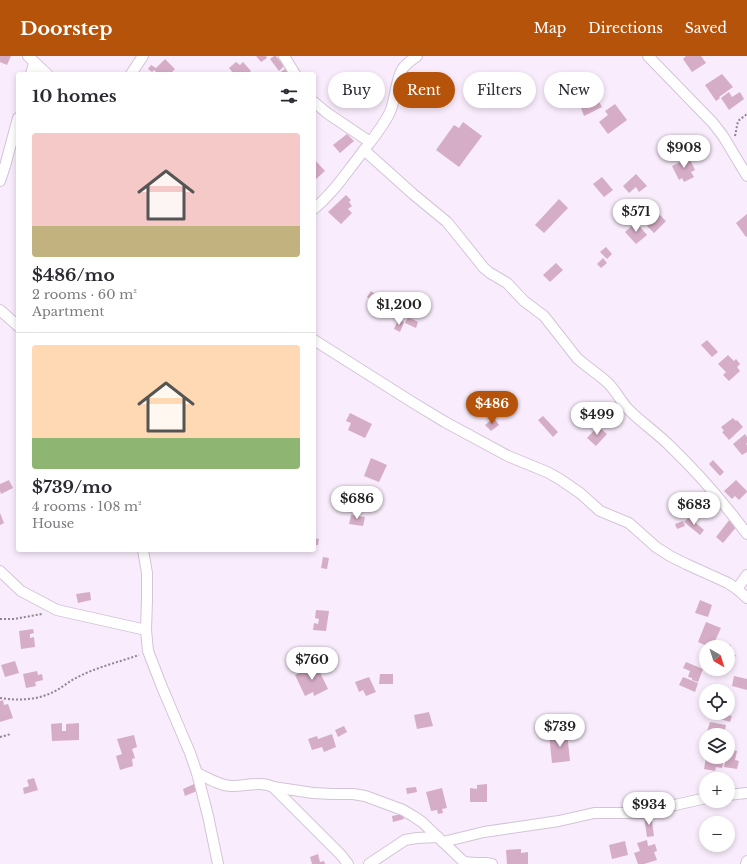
<!DOCTYPE html>
<meta charset="utf-8">
<style>
:root{--surface:#fff;--page:#f2f2f3;--text:#2b2b33;--muted:#7c7c81;--line:#e1e1e2;--accent:#b45309}
body{margin:0;font-family:"Libre Baskerville",serif;background:var(--page);color:var(--text);height:100vh;display:flex;flex-direction:column;font-size:15px;white-space:nowrap}
*{box-sizing:border-box;margin:0}
p{font-size:13px;color:var(--muted)}
.icon{flex:none;width:22px;height:22px;fill:none;stroke:currentColor;stroke-width:2;stroke-linecap:round;stroke-linejoin:round}
.map{position:relative;flex:1;overflow:hidden}
.drawer{position:absolute;left:16px;top:16px;width:300px;height:480px;display:flex;flex-direction:column;background:var(--surface);border-radius:4px;box-shadow:0 2px 6px #0003}
.drawer>*{flex:none}
.banner{position:absolute;left:328px;top:16px;width:359px;height:36px;display:flex;gap:8px}
.needle{width:26px;rotate:141deg}
.buttons{position:absolute;left:699px;top:584px;display:grid;gap:8px}
.buttons a{display:grid;place-items:center;width:36px;height:36px;border-radius:50%;background:var(--surface);box-shadow:0 2px 6px #0003;font-size:20px}
.price{position:absolute;translate:-50% -34px;padding:0 9px;border-radius:14px;background:#fff;color:#222;font-size:13px;line-height:26px;filter:drop-shadow(0 1px 2px #0008)}
.price::after{content:'';position:absolute;left:50%;top:24px;width:12px;height:9px;margin-left:-6px;background:inherit;clip-path:polygon(0 0,100% 0,50% 100%)}
.price.selected{background:var(--accent);color:#fff}
ul{padding:0;list-style:none}
li{display:grid;align-content:center;gap:8px;height:212px;padding:0 16px}
li+li{border-top:1px solid var(--line)}
li span{display:grid;place-items:center;height:124px;border-radius:4px;color:#555}
li>.icon{margin-inline-start:auto}
span .icon{width:72px;height:72px;fill:#fffc;stroke-width:1}
li b{font-size:17px}
h2{display:flex;justify-content:space-between;align-items:center;height:48px;padding:0 16px;font-size:17px}
.tag{padding:0 14px;border-radius:18px;background:var(--surface);box-shadow:0 2px 6px #0003;font-size:14px;line-height:36px}
.tag.selected{background:var(--accent);color:#fff}
header{display:flex;align-items:center;gap:24px;box-sizing:border-box;height:56px;padding:0 20px;background:var(--accent);color:#fff}
header strong{font-size:19px}
nav{display:flex;gap:22px;margin-inline-start:auto;font-size:14px}
.map>svg:first-child{display:block}
.building{fill:#d6adc6}
.lines{fill:none;stroke-linecap:round;stroke-linejoin:round}
.street-casing{stroke:#d3c4d7;stroke-width:12}
.path{stroke:#8e8591;stroke-width:2;stroke-dasharray:2 2;stroke-linecap:butt}
.street{stroke:#fff;stroke-width:10}
</style>
<header>
<strong>Doorstep</strong>
<nav><a>Map</a><a>Directions</a><a>Saved</a></nav>
</header>
<div class="map">
<svg width="747" height="808" viewBox="0 0 747 808">
<rect width="100%" height="100%" fill="#f9ecfc"/>
<g class="building">
<polygon points="0,0 11,0 7,9 0,6"/>
<polygon points="256,0 266,0 267,2 261,6"/>
<polygon points="274,0 276,0 284,10 279,15 270,3"/>
<polygon points="686,0 701,0 706,7 692,16 683,3"/>
<polygon points="165,3 175,13 170,18 158,18 154,14 152,16 148,13 151,9 156,12"/>
<polygon points="236,6 240,9 243,6 251,15 248,18 237,18 235,16 233,17 229,12"/>
<polygon points="285,13 289,18 280,18 279,17"/>
<polygon points="722,18 733,31 719,41 720,42 716,45 705,29"/>
<polygon points="729,36 732,41 740,36 744,43 729,54 721,42"/>
<polygon points="598,44 602,51 584,60 581,52"/>
<polygon points="615,48 627,64 608,78 599,66 608,59 605,55"/>
<polygon points="463,66 482,80 459,111 436,94 454,69 459,72"/>
<polygon points="347,78 354,85 340,97 333,89"/>
<polygon points="688,99 695,114 691,116 694,121 684,126 682,122 679,124 672,110 680,106 679,104"/>
<polygon points="314,103 325,115 315,124 314,122"/>
<polygon points="636,118 647,130 639,136 636,131 629,137 623,130"/>
<polygon points="602,121 613,134 604,141 593,128"/>
<polygon points="346,139 351,144 349,146 352,150 348,153 352,157 341,168 328,156"/>
<polygon points="559,143 568,152 544,177 535,169"/>
<polygon points="653,152 666,165 654,177 647,170 649,167 644,162"/>
<polygon points="747,158 747,180 746,181 736,167"/>
<polygon points="636,166 647,179 636,188 625,176"/>
<polygon points="606,191 612,198 607,203 600,196"/>
<polygon points="603,202 607,207 601,212 597,208"/>
<polygon points="556,207 563,214 550,226 543,219"/>
<polygon points="371,235 380,242 376,248 367,241"/>
<polygon points="408,261 418,266 416,272 405,267"/>
<polygon points="398,264 404,266 400,276 394,273"/>
<polygon points="707,284 718,296 712,301 701,289"/>
<polygon points="728,299 734,305 736,303 740,308 737,311 740,315 729,325 723,319 726,316 718,308"/>
<polygon points="350,357 372,368 365,382 348,374 351,367 346,365"/>
<polygon points="543,360 558,376 553,381 538,364"/>
<polygon points="494,362 499,369 491,375 485,369"/>
<polygon points="733,362 736,365 737,364 743,371 729,384 722,376 724,375 721,371"/>
<polygon points="598,370 607,378 596,390 587,382"/>
<polygon points="745,378 747,381 747,387 746,388 747,389 747,396 742,399 733,388"/>
<polygon points="371,402 387,409 379,426 364,420"/>
<polygon points="713,404 724,416 720,420 709,408"/>
<polygon points="9,424 13,432 1,438 0,435 0,428"/>
<polygon points="736,424 747,435 747,436 739,444 735,440 732,443 724,435"/>
<polygon points="0,457 4,467 0,469"/>
<polygon points="351,459 365,461 363,470 349,468"/>
<polygon points="689,461 704,474 700,479 684,466"/>
<polygon points="730,463 737,470 723,487 716,481"/>
<polygon points="683,465 685,470 677,473 675,468"/>
<polygon points="314,482 319,483 318,489 314,489"/>
<polygon points="323,501 329,502 327,513 321,512"/>
<polygon points="90,536 91,544 78,547 76,538"/>
<polygon points="700,544 712,549 708,561 695,557"/>
<polygon points="316,554 329,555 326,575 313,574 314,567 318,568 319,563 315,562"/>
<polygon points="706,566 721,572 714,587 711,586 709,591 698,586"/>
<polygon points="33,573 34,577 30,578 30,582 34,581 35,591 21,593 19,575"/>
<polygon points="723,587 731,589 728,596 728,591 722,591"/>
<polygon points="731,598 736,599 734,603 730,602"/>
<polygon points="15,605 19,617 5,621 1,609"/>
<polygon points="686,606 703,613 698,626 692,624 692,622 688,621 690,615 683,612"/>
<polygon points="316,608 328,633 314,640 313,636 305,640 295,619"/>
<polygon points="37,615 38,619 42,618 43,624 35,626 36,630 26,632 23,618"/>
<polygon points="380,618 393,618 393,628 379,628"/>
<polygon points="734,620 747,623 747,634 732,630"/>
<polygon points="369,621 376,636 366,640 363,634 359,636 355,626"/>
<polygon points="683,621 698,627 695,636 679,629"/>
<polygon points="3,644 4,649 8,648 13,662 0,666 0,645"/>
<polygon points="728,649 731,650 728,659 732,660 730,666 717,662 719,657 728,657"/>
<polygon points="429,656 433,670 417,673 414,659"/>
<polygon points="710,666 726,669 724,679 706,679"/>
<polygon points="62,667 62,675 66,675 66,668 79,667 79,684 52,685 51,668"/>
<polygon points="344,670 347,676 338,681 335,674"/>
<polygon points="567,676 570,705 552,707 549,678"/>
<polygon points="332,678 336,691 324,696 322,691 312,694 308,683 317,680 318,683"/>
<polygon points="134,679 137,691 132,693 135,702 132,703 133,710 120,714 116,700 122,698 117,683"/>
<polygon points="728,693 737,695 735,704 739,705 737,713 724,711 726,701 728,701"/>
<polygon points="706,701 724,703 722,712 716,711 715,715 704,713"/>
<polygon points="34,722 38,734 24,738 23,732 29,730 27,724"/>
<polygon points="194,728 197,735 185,740 183,733"/>
<polygon points="487,728 487,746 470,746 470,732 477,733 477,729"/>
<polygon points="416,731 417,736 407,738 406,732"/>
<polygon points="442,732 447,752 442,753 443,757 438,758 437,754 431,755 426,736"/>
<polygon points="402,758 404,763 393,766 392,760"/>
<polygon points="651,759 654,780 647,781 644,760"/>
<polygon points="647,784 648,790 655,788 657,795 654,796 657,804 644,808 638,808 634,797 640,795 637,787"/>
<polygon points="625,785 628,799 612,803 609,789"/>
<polygon points="521,793 521,797 528,796 528,808 507,808 506,794"/>
<polygon points="318,798 320,806 324,805 325,808 312,808 310,801"/>
</g>
<g class="lines">
<defs>
<g id="street">
<polyline points="28,0 47,18"/>
<polyline points="284,0 295,18"/>
<polyline points="648,0 713,67 723,80 747,120"/>
<polyline points="31,18 34,7"/>
<polyline points="131,18 143,0"/>
<polyline points="314,46 327,57 370,86"/>
<path d="M364 94 413 138 447 166 484 212 490 217 507 227 524 245 544 260 577 302C587 311 598 318 608 327 616 335 621 346 629 354 642 367 657 377 670 390 698 417 724 447 747 478"/>
<polyline points="0,125 5,110 18,62"/>
<path d="M314 153C332 138 344 120 358 102 369 87 382 73 390 56 396 43 395 24 403 12 407 7 412 4 417 0"/>
<polyline points="0,254 18,270"/>
<polyline points="314,284 412,346 445,366 508,400 547,416 558,422 580,437 600,455 629,467 656,491 670,500 686,508 728,527 737,533 747,542"/>
<polyline points="143,494 147,517 147,544 146,574 148,595 162,631 190,697 197,717 208,760 218,808"/>
<polyline points="0,515 21,535 57,554 146,574"/>
<polyline points="737,533 747,519"/>
<path d="M197 717C208 722 220 730 232 730 246 730 261 725 273 731L341 799 348 808"/>
<polyline points="273,731 313,737 332,738 353,738 365,740 403,754 413,760 422,766 464,806 475,807 486,807 492,808"/>
<polyline points="728,739 747,737"/>
<polyline points="443,786 484,776 559,765 594,757 644,757 675,749 706,742"/>
<polyline points="369,808 405,784 417,782 438,781"/>
<polyline points="746,808 747,805"/>
</g>
</defs>
<use href="#street" class="street-casing"/>
<g class="path">
<polyline points="735,80 738,65 747,58"/>
<polyline points="0,563 14,563 42,558"/>
<path d="M0 642C20 645 40 644 57 634 64 630 71 624 78 621 97 611 119 606 139 599"/>
<polyline points="0,681 11,678"/>
</g>
<use href="#street" class="street"/>
</g>
</svg>
<div class="buttons">
<a><svg class="needle" viewBox="-14 -14 28 28"><path d="M0-13l5 13h-10z" fill="#e53935"/><path d="M0 13l5-13h-10z" fill="#7c7c81"/></svg></a>
<a><svg class="icon" aria-label="locate" viewBox="0 0 24 24"><circle cx="12" cy="12" r="6"/><path d="M12 2v4M12 18v4M2 12h4M18 12h4"/></svg></a>
<a><svg class="icon" aria-label="layers" viewBox="0 0 24 24"><path d="M12 4l9 5-9 5-9-5zM3 14l9 5 9-5"/></svg></a>
<a>+</a>
<a>−</a>
</div>
<b class="price" style="left:684px;top:113px">$908</b>
<b class="price" style="left:636px;top:177px">$571</b>
<b class="price" style="left:399px;top:270px">$1,200</b>
<b class="price selected" style="left:492px;top:369px">$486</b>
<b class="price" style="left:597px;top:380px">$499</b>
<b class="price" style="left:357px;top:464px">$686</b>
<b class="price" style="left:694px;top:470px">$683</b>
<b class="price" style="left:312px;top:625px">$760</b>
<b class="price" style="left:560px;top:692px">$739</b>
<b class="price" style="left:649px;top:770px">$934</b>
<div class="banner">
<a class="tag">Buy</a>
<a class="tag selected">Rent</a>
<a class="tag">Filters</a>
<a class="tag">New</a>
</div>
<section class="drawer">
<h2>10 homes<svg class="icon" aria-label="filters" viewBox="0 0 24 24"><path d="M4 7h16M4 17h16"/><circle cx="9" cy="7" r="2"/><circle cx="15" cy="17" r="2"/></svg></h2>
<ul>
<li><span style="background:linear-gradient(#f6c9c9 75%,#c2b280 0)"><svg class="icon" aria-label="home" viewBox="0 0 24 24"><path d="M3 11l9-7 9 7M6 9v11h12V9"/></svg></span><div><b>$486/mo</b><p>2 rooms · 60 m²</p><p>Apartment</p></div></li>
<li><span style="background:linear-gradient(#ffd9b3 75%,#8fb573 0)"><svg class="icon" aria-label="home" viewBox="0 0 24 24"><path d="M3 11l9-7 9 7M6 9v11h12V9"/></svg></span><div><b>$739/mo</b><p>4 rooms · 108 m²</p><p>House</p></div></li>
</ul>
</section>
</div>
